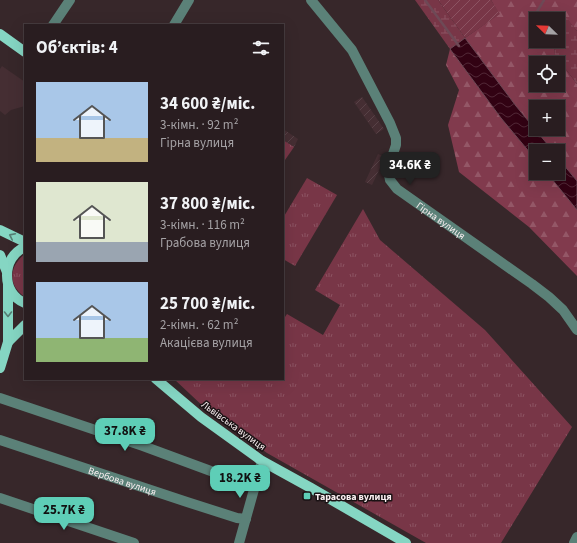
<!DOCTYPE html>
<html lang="uk">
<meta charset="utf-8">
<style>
:root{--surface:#291d20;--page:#312629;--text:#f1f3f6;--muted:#a5a2a5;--line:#453b3e;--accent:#5eceb7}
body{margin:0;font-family:"Source Sans 3",sans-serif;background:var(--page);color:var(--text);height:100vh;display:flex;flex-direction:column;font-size:15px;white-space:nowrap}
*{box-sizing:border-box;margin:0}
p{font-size:13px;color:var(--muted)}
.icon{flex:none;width:22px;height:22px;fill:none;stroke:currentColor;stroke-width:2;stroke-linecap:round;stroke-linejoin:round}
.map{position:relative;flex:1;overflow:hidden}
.drawer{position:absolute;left:24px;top:24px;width:260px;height:356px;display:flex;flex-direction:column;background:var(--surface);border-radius:0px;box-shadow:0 4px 16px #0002,0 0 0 1px var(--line)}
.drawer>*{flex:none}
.needle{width:26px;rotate:293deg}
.buttons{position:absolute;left:529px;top:12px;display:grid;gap:8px}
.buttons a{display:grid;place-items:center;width:36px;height:36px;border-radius:0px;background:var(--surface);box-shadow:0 4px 16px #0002,0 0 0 1px var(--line);font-size:20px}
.price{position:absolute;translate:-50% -34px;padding:0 9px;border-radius:8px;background:var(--accent);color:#111;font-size:13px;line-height:26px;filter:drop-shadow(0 1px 2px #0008)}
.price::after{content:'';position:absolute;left:50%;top:24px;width:12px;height:9px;margin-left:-6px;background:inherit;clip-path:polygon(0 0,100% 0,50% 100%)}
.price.active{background:#222;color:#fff}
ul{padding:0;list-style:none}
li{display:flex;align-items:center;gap:12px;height:100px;padding:0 12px}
li span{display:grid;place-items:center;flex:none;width:112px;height:80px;border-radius:0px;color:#555}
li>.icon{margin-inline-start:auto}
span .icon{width:48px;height:48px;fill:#fffc;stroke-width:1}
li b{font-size:17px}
h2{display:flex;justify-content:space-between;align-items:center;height:48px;padding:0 12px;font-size:17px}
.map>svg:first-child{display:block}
.built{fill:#452e33}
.industrial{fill:url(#industrial-furrows)}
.grass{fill:url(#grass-tufts)}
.forest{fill:url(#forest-firs);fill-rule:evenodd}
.wetland{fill:url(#wetland-marsh)}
.garden{fill:url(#garden-furrows)}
.water{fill:url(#water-waves);stroke:#6e4956}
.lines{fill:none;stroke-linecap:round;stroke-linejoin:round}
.stream{stroke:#6e4956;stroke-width:2.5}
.minor{stroke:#5b8178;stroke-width:10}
.major{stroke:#85d6c3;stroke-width:10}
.oneway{stroke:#557e74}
.poi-dot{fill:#5eceb7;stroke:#1a1214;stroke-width:1.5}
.labels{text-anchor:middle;stroke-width:3;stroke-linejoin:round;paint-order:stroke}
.street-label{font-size:10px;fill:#fbf0f2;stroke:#1a1214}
.poi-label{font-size:10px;font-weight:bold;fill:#fbf0f2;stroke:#1a1214;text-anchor:start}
</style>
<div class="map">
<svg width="577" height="543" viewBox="0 0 577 543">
<defs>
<pattern id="industrial-furrows" width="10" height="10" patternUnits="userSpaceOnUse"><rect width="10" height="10" fill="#452e33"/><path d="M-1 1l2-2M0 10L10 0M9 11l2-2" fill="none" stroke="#584247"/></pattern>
<pattern id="grass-tufts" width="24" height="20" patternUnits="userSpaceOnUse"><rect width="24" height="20" fill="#783647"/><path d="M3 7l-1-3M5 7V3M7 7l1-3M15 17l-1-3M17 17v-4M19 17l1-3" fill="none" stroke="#8c5362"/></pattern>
<pattern id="forest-firs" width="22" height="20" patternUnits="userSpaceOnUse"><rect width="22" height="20" fill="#813a4d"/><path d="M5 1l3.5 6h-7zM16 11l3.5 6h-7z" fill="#945767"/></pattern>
<pattern id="wetland-marsh" width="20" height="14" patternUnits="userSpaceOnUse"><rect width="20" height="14" fill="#783647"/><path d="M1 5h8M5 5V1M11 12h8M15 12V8" fill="none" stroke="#8c5362"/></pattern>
<pattern id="garden-furrows" width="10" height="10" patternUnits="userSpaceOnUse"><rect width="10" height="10" fill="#783647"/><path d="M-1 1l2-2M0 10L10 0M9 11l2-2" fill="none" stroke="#8c5362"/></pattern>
<pattern id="water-waves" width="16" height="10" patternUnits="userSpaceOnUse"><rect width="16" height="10" fill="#320213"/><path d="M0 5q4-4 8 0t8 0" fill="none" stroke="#512736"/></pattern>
</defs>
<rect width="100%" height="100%" fill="#37272a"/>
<polygon class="built" points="2,66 25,82 25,106 11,110 5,115 0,111 0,69"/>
<g class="industrial">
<polygon points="362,97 384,129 376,134 354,102"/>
<polygon points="283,129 298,139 294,147 283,140"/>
<polygon points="378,154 385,157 372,185 365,182"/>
</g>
<g class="grass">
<polygon points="283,140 294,147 285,160 283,158"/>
<polygon points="307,178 337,195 295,266 283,259 283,218"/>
<polygon points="363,209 380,240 485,330 572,427 501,543 426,543 267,453 206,409 174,379 283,379 283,320 287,314 323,335 340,305 315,290"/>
<path d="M25 254V297C7 285 9 266 25 254Z"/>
</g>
<g class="forest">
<path d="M491 0H577V31L566 18 558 27V19H536V41H554L555 55 577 84V181L558 158V151H552L516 106 465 38 499 14ZM536 63H558V85H536ZM536 107H558V129H536Z"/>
<polygon points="450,49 501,118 536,160 536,173 547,173 577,210 577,276 529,227 459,172 448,125 459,90 446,65"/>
</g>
<g class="wetland">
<polygon points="415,0 438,0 465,38 450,49"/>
<polygon points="566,17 577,31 577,84 555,55 554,41 558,41 558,27"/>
</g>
<polygon class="garden" points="438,0 491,0 500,14 465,38"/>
<g class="water">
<polygon points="465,38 516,106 553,151 536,151 536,160 501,118 450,49"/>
<polygon points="558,158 577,181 577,210 547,173 558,173"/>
</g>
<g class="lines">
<g class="stream">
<polyline points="425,0 459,46"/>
<polyline points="535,15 544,0"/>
</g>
<g class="minor">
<path id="s1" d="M311 0 352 50 390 123 396 138V145L388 169 390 180 397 189 532 284 549 297 563 310 577 330"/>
<polyline points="53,25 70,0"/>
<polyline points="174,25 189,0"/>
<polyline points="0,398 143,446 246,484 255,486"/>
<path id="s2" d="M0 440 187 502 237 518 246 519"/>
<polyline points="0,498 134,543"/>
<polyline points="239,543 262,461"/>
<polyline points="574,543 577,537"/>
</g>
<g class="major">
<polyline points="0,34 25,52"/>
<polyline points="0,230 25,242"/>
<path d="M25 247C1 257 1 294 25 303"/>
<polyline points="0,255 7,272"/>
<polyline points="8,342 25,325"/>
<polyline points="0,368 8,342 8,285"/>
<polyline points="156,379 201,417 262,461 311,488 406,543"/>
</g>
</g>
<defs><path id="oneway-chevron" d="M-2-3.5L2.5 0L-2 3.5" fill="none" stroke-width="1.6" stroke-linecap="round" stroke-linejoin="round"/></defs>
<g class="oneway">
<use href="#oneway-chevron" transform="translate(12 236) rotate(-154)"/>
<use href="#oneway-chevron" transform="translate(8 314) rotate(90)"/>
</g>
<rect class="poi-dot" x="303" y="492" width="8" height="8" rx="2"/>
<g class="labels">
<g class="street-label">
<text dy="4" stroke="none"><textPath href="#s1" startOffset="272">Гірна вулиця</textPath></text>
<text transform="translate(234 425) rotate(36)" y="4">Львівська вулиця</text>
<text dy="4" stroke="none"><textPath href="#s2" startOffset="129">Вербова вулиця</textPath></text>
</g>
<g class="poi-label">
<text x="315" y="500">Тарасова вулиця</text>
</g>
</g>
</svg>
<div class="buttons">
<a><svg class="needle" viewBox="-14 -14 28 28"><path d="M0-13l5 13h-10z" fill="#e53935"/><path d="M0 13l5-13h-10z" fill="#a5a2a5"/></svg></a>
<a><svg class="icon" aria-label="locate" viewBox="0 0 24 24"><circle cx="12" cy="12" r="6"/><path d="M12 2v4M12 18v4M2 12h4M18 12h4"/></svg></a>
<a>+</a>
<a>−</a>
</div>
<b class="price active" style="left:410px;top:186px">34.6K ₴</b>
<b class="price" style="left:125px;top:452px">37.8K ₴</b>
<b class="price" style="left:240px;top:499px">18.2K ₴</b>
<b class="price" style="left:64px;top:531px">25.7K ₴</b>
<section class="drawer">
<h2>Об’єктів: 4<svg class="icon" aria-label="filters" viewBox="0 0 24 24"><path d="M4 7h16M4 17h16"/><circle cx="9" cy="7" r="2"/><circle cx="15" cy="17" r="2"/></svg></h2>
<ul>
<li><span style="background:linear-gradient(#a9c7e8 70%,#c2b280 0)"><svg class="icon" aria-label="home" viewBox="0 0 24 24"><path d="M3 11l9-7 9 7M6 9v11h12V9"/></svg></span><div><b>34 600 ₴/міс.</b><p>3-кімн. · 92 m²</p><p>Гірна вулиця</p></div></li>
<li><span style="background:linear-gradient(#dfe7d0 75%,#9aa5b1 0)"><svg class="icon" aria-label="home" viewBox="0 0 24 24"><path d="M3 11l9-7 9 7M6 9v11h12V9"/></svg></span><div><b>37 800 ₴/міс.</b><p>3-кімн. · 116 m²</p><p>Грабова вулиця</p></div></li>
<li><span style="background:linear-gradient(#a9c7e8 70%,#8fb573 0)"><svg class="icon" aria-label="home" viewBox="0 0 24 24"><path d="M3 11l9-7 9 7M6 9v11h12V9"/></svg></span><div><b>25 700 ₴/міс.</b><p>2-кімн. · 62 m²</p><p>Акацієва вулиця</p></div></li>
</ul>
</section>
</div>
